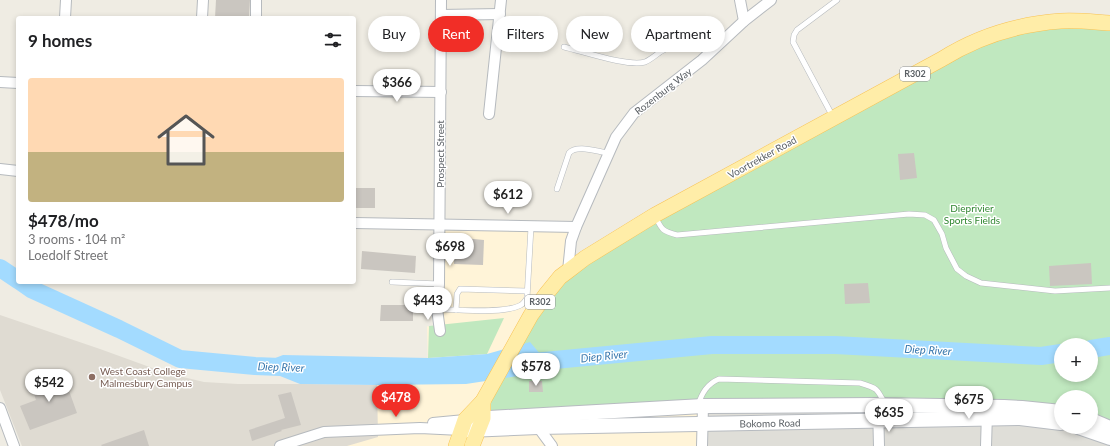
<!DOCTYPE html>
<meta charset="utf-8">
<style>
:root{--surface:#fff;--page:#f2f2f2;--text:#202124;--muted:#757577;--accent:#f12e27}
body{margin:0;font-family:Lato,sans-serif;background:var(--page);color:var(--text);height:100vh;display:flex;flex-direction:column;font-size:15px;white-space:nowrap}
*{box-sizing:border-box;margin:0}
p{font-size:13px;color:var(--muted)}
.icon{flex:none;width:22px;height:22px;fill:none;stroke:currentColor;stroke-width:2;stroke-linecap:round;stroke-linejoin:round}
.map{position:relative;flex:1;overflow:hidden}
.sheet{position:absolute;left:16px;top:16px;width:340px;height:268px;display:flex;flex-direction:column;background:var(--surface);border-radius:4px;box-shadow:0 2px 6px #0003}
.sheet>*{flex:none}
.hud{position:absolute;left:368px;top:16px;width:380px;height:36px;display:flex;gap:8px}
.fabs{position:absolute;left:1054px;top:338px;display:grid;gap:8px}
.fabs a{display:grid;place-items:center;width:44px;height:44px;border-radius:50%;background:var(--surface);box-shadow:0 2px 6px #0003;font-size:20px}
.price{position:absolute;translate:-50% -34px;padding:0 9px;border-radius:14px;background:#fff;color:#222;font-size:13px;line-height:26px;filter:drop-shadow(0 1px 2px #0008)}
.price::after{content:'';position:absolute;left:50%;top:24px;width:12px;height:9px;margin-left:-6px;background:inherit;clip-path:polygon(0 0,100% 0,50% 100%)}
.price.active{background:var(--accent);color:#fff}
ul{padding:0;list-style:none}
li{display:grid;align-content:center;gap:8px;height:212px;padding:0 12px}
li span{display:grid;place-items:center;height:124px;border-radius:4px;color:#555}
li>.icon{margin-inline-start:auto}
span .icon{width:72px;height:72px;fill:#fffc;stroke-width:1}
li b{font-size:17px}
h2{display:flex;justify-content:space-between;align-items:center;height:48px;padding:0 12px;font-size:17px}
.tag{padding:0 14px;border-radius:18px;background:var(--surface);box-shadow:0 2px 6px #0003;font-size:14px;line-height:36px}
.tag.active{background:var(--accent);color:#fff}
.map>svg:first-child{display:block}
.commercial{fill:#fff4d8}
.industrial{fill:#dfded8}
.education{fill:#dfdbd2}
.green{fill:#c0e8bf;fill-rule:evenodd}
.water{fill:#a3dbff}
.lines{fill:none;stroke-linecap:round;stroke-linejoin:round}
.river{stroke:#a3dbff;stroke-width:18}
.building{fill:#cac6c0}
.service-casing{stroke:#b6babe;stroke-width:6}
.minor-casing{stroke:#b6babe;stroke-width:12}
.secondary-casing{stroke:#b7bbc0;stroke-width:16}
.primary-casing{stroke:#f8c253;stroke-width:16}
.service{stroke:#fff;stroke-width:5}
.minor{stroke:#fff;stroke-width:10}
.secondary{stroke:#fff;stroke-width:14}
.primary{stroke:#ffeda8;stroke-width:15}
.education-dot{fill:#8d6e63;stroke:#fff;stroke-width:1.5}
.labels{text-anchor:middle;stroke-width:3;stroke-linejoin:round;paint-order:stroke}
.shield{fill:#fff;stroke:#8c9093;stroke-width:1}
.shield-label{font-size:9px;font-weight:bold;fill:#5b6065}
.street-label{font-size:10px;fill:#5b6065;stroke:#fff}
.park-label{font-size:10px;fill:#318731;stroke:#fff}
.education-label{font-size:10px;fill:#785e54;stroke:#fff;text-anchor:start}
.water-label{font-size:11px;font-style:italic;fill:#3877ad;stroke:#fff}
</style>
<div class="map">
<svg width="1110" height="446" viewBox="0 0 1110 446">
<rect width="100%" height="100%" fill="#efece3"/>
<polygon class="commercial" points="440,225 576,227 568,261 703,406 702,446 317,446 377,385 377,369 428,369 427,326 439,331"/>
<polygon class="industrial" points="878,405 1061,427 1110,428 1110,446 702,446 703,406"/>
<polygon class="education" points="0,315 100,349 166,373 204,382 238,384 300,384 377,385 378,437 347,446 22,446 0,390"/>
<g class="green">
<path d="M1110 23V428L1091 420V397H1061V412L878 405 483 418V401L568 271 1000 32ZM1061 345H1091V375H1061Z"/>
<polygon points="504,318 487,354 428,358 429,326"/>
</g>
<polygon class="water" points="530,342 547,362 525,375 466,384 377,385 300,384 255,366 283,355 428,358 487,354"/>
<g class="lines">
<g class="river">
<polyline points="0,268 18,280"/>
<polyline points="21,282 31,289 119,329 180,359 255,366 280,367"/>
<polyline points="1091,349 1110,346"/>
<polyline points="523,363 712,345 835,345 1041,356 1061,353"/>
</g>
</g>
<g class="building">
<polygon points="216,0 250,0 249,18 215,18"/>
<polygon points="914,153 917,178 900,180 898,154"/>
<rect x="354" y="188" width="21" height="20"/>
<polygon points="463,238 484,240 483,265 454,264 455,243"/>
<polygon points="362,251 416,256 415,273 361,269"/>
<polygon points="1091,263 1092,284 1050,286 1049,266"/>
<polygon points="868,283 870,303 845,304 844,284"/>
<polygon points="381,305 413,305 413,321 380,321"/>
<polygon points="63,374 77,413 30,430 20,406 36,400 31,385"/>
<polygon points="529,381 542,381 543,392 529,392"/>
<polygon points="291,392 301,425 281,430 282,431 252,441 249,430 285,418 278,395"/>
<polygon points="144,430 149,446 102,446 101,445"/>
</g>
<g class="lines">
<defs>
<g id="service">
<path d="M564 47C582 51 628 67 645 62 650 60 656 55 660 52 684 38 689 40 715 47"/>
<polyline points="833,117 793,42 794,35 797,30 837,0"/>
<path d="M557 189 569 153C577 144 598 152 609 153"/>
<path d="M655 216C662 230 662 231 677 235L909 214 925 215 934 220 942 234 946 248 957 269 966 276 981 283 1055 291 1110 288"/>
<polyline points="392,282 439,284"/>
<path d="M437 309C456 310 505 314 521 305 524 303 525 301 527 298L531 227"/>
<polyline points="456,310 457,294 460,289 527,291"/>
<path d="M698 405C702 393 707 384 719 379L860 383C877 388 877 388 885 404"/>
</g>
<g id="minor">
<polyline points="740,0 744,21"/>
<polyline points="441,15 500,14"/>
<polyline points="65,18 66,0"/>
<polyline points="202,18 203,0"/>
<polyline points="256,18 256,0"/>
<polyline points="0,82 18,83"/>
<polyline points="354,91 441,92"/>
<polyline points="489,114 501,0"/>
<polyline points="0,169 18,171"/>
<polyline points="354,223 576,227"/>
<polyline points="568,271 571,241 576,227 616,137 634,113 702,60 744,21 771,0"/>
<polyline points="440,331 437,309 439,284 441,0"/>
<polyline points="878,405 879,446"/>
<polyline points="0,408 14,446"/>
<polyline points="433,423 465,420"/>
<polyline points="538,427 552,446"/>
<polyline points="280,446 324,432 420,428 461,430"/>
<polyline points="702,446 703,406"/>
<polyline points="986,446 987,413"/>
</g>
<g id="secondary">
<polyline points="472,419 703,406 878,405 1004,407 1022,408 1061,412"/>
<polyline points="1091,420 1110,428"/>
<polyline points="1078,427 1110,438"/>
<polyline points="468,430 538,427 1020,418 1061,423"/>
</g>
<g id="primary">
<path d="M456 446 465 420 483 401 531 315 547 293 560 277 568 271 585 258 655 215 942 59C977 37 1019 24 1061 21 1077 20 1094 22 1110 23"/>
<polyline points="472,446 483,418 483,401"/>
</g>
</defs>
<use href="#service" class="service-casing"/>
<use href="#minor" class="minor-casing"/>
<use href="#secondary" class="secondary-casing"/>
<use href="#primary" class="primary-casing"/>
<use href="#service" class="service"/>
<use href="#minor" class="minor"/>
<use href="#secondary" class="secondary"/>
<use href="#primary" class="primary"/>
</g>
<circle class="education-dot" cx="92" cy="377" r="4"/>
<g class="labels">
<g class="shield">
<rect x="900" y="67" width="30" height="14" rx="3"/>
<rect x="525" y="295" width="30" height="14" rx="3"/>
</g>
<g class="shield-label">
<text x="915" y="77">R302</text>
<text x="540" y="305">R302</text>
</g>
<g class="street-label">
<text transform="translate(663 91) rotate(-38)" y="4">Rozenburg Way</text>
<text transform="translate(440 154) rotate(-90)" y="4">Prospect Street</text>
<text transform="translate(762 157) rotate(-29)" y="4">Voortrekker Road</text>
<text transform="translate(770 423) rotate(-1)" y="4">Bokomo Road</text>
</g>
<g class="park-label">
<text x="972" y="212">Dieprivier<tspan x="972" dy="12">Sports Fields</tspan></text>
</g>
<g class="education-label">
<text x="100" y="375">West Coast College<tspan x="100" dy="12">Malmesbury Campus</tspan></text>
</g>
<g class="water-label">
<text transform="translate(928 350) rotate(3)" y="4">Diep River</text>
<text transform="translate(604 356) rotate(-6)" y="4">Diep River</text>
<text transform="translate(281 367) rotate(2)" y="4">Diep River</text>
</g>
</g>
</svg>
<div class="fabs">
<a>+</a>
<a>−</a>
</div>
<b class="price" style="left:397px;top:103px">$366</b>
<b class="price" style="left:508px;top:215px">$612</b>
<b class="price" style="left:450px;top:267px">$698</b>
<b class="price" style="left:428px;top:321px">$443</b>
<b class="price" style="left:536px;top:387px">$578</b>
<b class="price" style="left:49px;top:403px">$542</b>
<b class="price active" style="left:396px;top:418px">$478</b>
<b class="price" style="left:969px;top:420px">$675</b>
<b class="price" style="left:889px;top:433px">$635</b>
<div class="hud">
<a class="tag">Buy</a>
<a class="tag active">Rent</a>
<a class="tag">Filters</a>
<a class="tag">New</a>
<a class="tag">Apartment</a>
</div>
<section class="sheet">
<h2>9 homes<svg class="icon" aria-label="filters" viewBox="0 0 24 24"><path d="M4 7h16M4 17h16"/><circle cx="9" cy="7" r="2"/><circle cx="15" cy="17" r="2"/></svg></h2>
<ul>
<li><span style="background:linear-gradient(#ffd9b3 60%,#c2b280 0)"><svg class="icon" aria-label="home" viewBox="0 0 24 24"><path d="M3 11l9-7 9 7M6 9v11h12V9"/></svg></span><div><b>$478/mo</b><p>3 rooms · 104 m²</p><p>Loedolf Street</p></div></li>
</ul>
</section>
</div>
